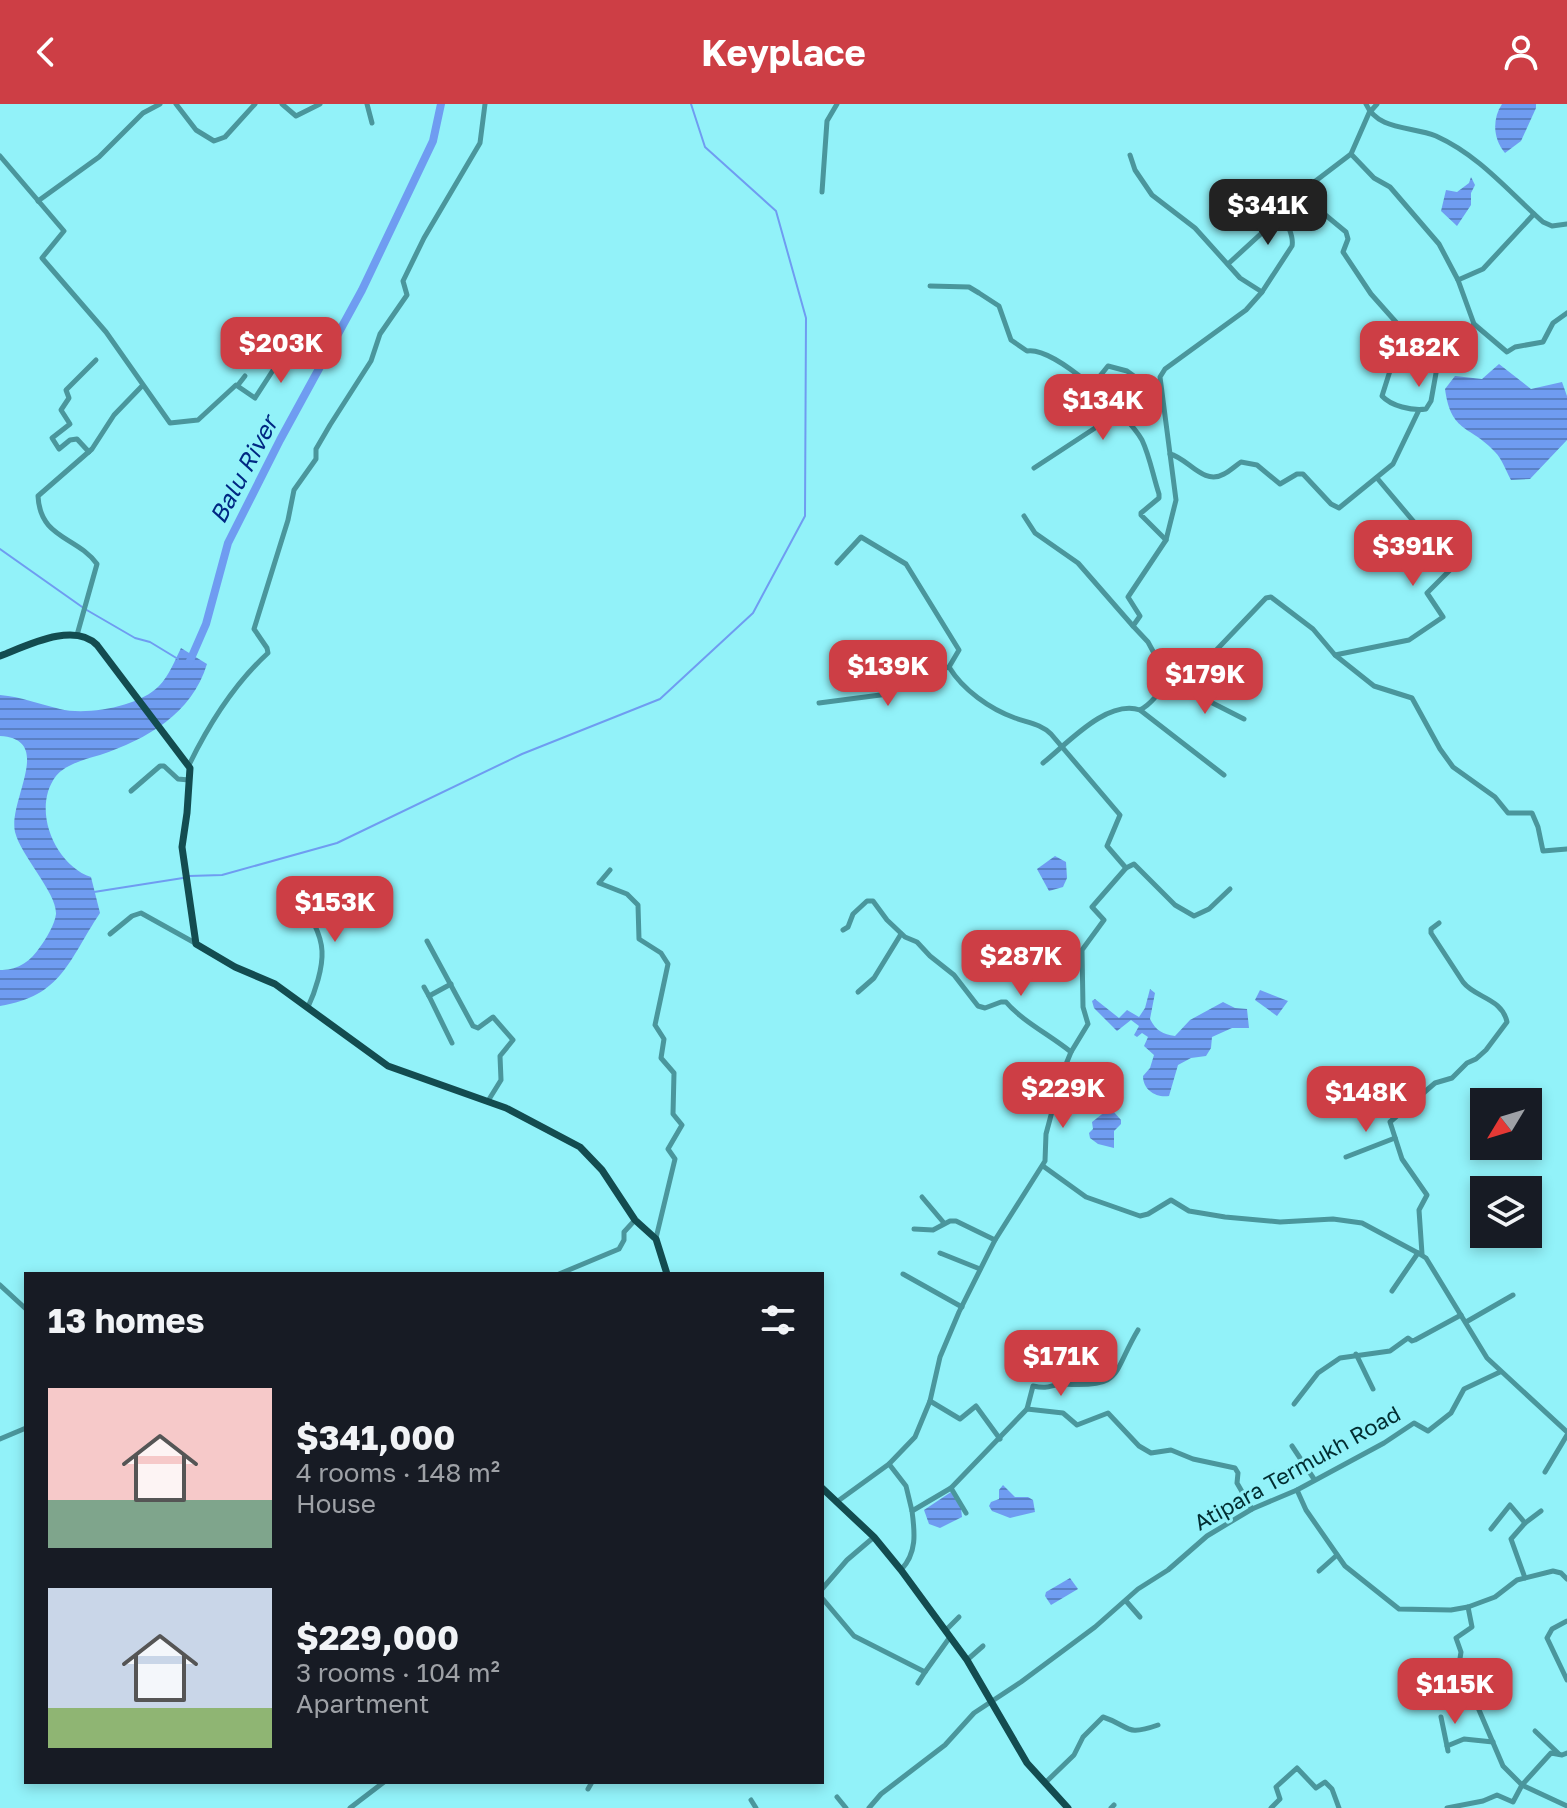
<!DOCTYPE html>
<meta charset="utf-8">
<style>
:root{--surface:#171b24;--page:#242831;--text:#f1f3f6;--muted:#9ea1a6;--accent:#cd3e45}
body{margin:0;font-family:"Golos Text",sans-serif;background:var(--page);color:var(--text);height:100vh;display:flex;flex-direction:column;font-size:30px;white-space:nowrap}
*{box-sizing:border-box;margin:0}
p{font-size:26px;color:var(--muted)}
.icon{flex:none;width:44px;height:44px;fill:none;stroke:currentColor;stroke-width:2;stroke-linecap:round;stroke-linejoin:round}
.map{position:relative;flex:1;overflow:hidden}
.side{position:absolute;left:24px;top:1168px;width:800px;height:512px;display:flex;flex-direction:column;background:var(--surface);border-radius:0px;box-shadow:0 4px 12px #0003}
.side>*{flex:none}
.needle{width:52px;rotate:232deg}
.fabs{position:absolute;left:1470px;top:984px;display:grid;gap:16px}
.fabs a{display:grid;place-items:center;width:72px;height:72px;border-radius:0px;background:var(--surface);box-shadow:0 4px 12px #0003;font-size:40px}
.price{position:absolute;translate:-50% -68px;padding:0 18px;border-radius:16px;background:var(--accent);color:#fff;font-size:26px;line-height:52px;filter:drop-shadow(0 2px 4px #0008)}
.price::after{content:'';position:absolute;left:50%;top:48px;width:24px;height:18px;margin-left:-12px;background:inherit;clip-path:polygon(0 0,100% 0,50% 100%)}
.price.active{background:#222;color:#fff}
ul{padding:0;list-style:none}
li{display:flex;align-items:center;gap:24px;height:200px;padding:0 24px}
li span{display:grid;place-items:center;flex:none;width:224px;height:160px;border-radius:0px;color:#555}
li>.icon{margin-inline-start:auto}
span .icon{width:96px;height:96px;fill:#fffc;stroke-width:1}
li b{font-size:34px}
h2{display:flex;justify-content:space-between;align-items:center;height:96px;padding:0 24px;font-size:34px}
header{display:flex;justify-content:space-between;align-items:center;height:104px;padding:0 24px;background:var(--accent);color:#fff;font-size:36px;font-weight:700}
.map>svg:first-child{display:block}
.water{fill:url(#water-rules)}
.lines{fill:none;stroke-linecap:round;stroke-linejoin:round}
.stream{stroke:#6f9cf1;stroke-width:2}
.river{stroke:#6f9cf1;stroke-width:8}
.minor{stroke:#4a969c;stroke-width:5}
.major{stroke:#134c50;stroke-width:7}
.labels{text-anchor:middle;stroke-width:6;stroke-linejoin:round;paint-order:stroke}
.street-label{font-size:22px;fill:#022e32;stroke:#92f2f9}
.water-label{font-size:24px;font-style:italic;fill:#002883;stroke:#92f2f9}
</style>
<header><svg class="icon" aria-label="back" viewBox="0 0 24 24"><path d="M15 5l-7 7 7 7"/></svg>Keyplace<svg class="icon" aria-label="person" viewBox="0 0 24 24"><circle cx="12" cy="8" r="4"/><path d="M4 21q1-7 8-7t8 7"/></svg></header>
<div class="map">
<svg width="1567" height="1704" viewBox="0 0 1567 1704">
<defs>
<pattern id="water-rules" width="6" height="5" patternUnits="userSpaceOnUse" patternTransform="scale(2)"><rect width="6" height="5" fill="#6f9cf1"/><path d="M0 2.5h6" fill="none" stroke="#5980c4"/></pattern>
</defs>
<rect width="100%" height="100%" fill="#92f2f9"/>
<g class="water">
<path d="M1502 0H1536V4L1521 37 1505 49C1493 35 1492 15 1502 0Z"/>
<polygon points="1471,73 1475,81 1471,89 1471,101 1457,122 1441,107 1446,86 1457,88 1469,79"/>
<path d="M1499 260 1531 285 1562 278 1567 292V336L1530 375 1511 376C1506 367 1502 355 1495 348 1471 321 1451 330 1445 285L1455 272 1482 275Z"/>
<path d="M181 544 207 560C192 610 147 635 100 651 86 655 66 660 56 672 31 705 55 761 91 773L100 809C68 857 62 892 0 902V866C17 867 31 857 40 843 46 835 55 820 56 810 57 789 21 752 15 728 8 696 55 635 0 632V591C22 593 39 600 60 605 87 612 140 602 159 582 169 572 175 556 181 544Z"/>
<polygon points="1055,752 1066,758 1067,774 1063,783 1049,787 1037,765"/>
<path d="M1150 885 1155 889 1150 915C1156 927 1163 930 1175 932L1190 916 1223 898 1235 904 1247 905 1249 924H1232L1212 933 1211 944 1206 952 1191 954 1178 961 1169 992C1156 994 1143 986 1143 972L1150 964 1154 951 1144 942 1148 933 1142 929 1137 933 1134 931 1139 922 1131 916 1117 927 1094 904 1092 897 1095 895 1119 914 1127 906 1139 913 1145 904Z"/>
<polygon points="1260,886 1288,897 1277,912 1255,896"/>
<polygon points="1106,1007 1113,1007 1121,1016 1121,1020 1114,1027 1114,1044 1098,1040 1090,1034 1089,1029 1093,1025 1092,1018"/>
<polygon points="1003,1381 1015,1393 1028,1393 1033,1396 1035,1408 1010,1414 992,1407 989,1402 991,1398 999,1395 999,1386"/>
<polygon points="951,1388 961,1404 962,1413 940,1424 929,1420 924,1406"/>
<polygon points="1070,1474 1078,1485 1051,1501 1045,1492 1046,1488"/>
</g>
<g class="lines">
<g class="stream">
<polyline points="0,445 85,505 135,534 150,538 178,555"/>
<polyline points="189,772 222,771 337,739 522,650 660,595 753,509 805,412 806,214 776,107 705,43 691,0"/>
<polyline points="94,788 183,774"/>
</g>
<polyline class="river" points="189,559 206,520 228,439 280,336 362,186 433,37 441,0"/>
<g class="minor">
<polyline points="176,0 196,26 214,37 225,33 255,0"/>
<polyline points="282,0 296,12 320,0"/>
<polyline points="367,0 372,19"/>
<path d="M1366 0C1378 27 1412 22 1436 32 1480 52 1508 87 1543 118L1552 122 1567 120"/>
<path d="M1130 51 1135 66 1152 91 1195 124 1240 174 1262 188 1292 142C1295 128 1282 120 1288 105"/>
<polyline points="0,52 64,127 42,154 106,228 170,319 198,316 236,281 255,294 292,237"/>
<polyline points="822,88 827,17 837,0"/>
<path d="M1300 90 1346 128 1348 135 1343 148 1371 190 1403 226 1382 292C1391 302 1412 307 1426 305L1431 297 1438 258 1455 244 1474 220 1458 176 1439 140 1390 83 1374 74 1351 50"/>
<polyline points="38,97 99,53 143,9 160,0"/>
<polyline points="1228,160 1288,105 1305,85 1351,50 1369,9 1377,0"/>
<polyline points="1458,176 1483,165 1534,110"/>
<path d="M930 182 969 183 979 189 999 202 1011 236 1027 247C1055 242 1128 311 1142 336 1150 353 1153 372 1159 390V394L1141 409V411L1166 436"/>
<polyline points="1474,220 1507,248 1515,243 1543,238 1553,219 1567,209"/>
<polyline points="238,281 245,272"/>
<polyline points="1091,283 1108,262 1127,267 1156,288"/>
<polyline points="89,348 77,335 70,336 59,345 52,334 70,320 61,306 69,294 66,286 96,256"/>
<path d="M1170 350C1188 354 1203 382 1224 370 1230 367 1235 362 1241 358L1257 361 1280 380 1297 370H1303L1331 400 1339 404 1393 360 1419 306"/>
<polyline points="1034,364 1121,307 1156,288"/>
<polyline points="1024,412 1035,429 1078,459 1133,522"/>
<path d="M837 459 861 433 906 460 959 546 949 563C963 586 990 605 1015 614 1029 619 1041 620 1051 630L1120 711 1107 742 1126 764 1092 803 1104 816 1082 846 1083 903 1088 920 1071 948 1062 970 1046 1030 1045 1057 995 1136 959 1208 940 1253 930 1297 915 1333 889 1360 838 1397"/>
<path d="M77 531 97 460C77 432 40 435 38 392L92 345 114 311 142 282"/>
<polyline points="1335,551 1409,536 1443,513 1427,489 1450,466 1430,437 1377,374"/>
<polyline points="1168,575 1148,538 1133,522 1140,512 1128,493 1166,436 1176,396 1160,273 1165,265 1246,206 1262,188"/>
<polyline points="1181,583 1244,615"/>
<polyline points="819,599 888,590 902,581 949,563"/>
<polyline points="1140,606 1224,671"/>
<path d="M1043 659C1068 639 1107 595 1140 606 1153 599 1160 587 1168 575L1181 583 1266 494 1271 493 1313 525 1335 551 1374 582 1412 594 1440 645 1453 663 1495 693 1508 709H1532L1538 723 1543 747 1567 745"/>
<path d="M189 661C209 620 234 580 268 549L267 544 254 525 288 416 294 386 316 355V345L330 321 371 257 380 230 407 191 403 177 424 134 480 39 485 0"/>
<polyline points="131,687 160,662 164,662 178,675 189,676"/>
<polyline points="1126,764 1134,760 1175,801 1194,812 1209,805 1230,785"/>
<polyline points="610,766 599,779 627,790 638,801 639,835 661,849 668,860 655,921 664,935 661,954 674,969 673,1010 682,1021 668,1045 675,1055 656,1134"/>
<path d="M292 782C303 801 321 825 322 847 323 864 315 888 308 903"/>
<path d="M843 826 848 823 853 810 867 797H873L887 816 905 833 917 838 930 852 954 871 978 902 985 904 1001 898H1006C1022 917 1050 931 1071 948"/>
<polyline points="110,830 132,812 141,809 195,839"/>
<polyline points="427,837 473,922 478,924 493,913 513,936 500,952 501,976 488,997"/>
<polyline points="424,883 429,892 451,880"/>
<polyline points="858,888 874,874 901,830"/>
<polyline points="429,892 452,939"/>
<polyline points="1346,1053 1395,1034"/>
<polyline points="1043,1062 1086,1093 1140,1112 1148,1110 1171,1096 1189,1107 1225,1113 1280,1118 1333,1115 1362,1119 1418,1149 1426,1154 1487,1254 1567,1328"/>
<polyline points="922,1093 944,1119"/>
<polyline points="914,1125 933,1126 950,1117 956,1117 995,1136"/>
<polyline points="940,1149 980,1165"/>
<path d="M1422 1150 1419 1106 1427 1091 1402 1055 1390 1018 1435 979 1452 974 1467 959 1476 955 1486 946 1507 918C1502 894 1475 894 1463 878L1431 829V825L1439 819"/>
<polyline points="559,1170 619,1145 624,1136 624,1128 635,1116"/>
<polyline points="903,1170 962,1203"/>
<polyline points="0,1181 26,1205"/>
<polyline points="1392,1187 1418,1149"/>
<polyline points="1466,1218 1513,1191"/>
<polyline points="1356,1250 1373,1285"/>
<polyline points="930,1297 960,1315 976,1302 1000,1335"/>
<polyline points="1294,1300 1318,1269 1340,1254 1390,1247 1408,1234 1412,1237 1415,1236 1461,1211"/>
<path d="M1027 1305 1033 1282C1051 1286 1050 1280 1064 1280 1124 1284 1112 1269 1138 1226"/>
<polyline points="0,1335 26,1324"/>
<polyline points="1292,1342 1314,1375"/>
<polyline points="889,1360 906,1382 912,1407"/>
<polyline points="1545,1368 1567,1331"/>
<polyline points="951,1384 966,1409"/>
<polyline points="1297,1386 1306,1406 1345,1462 1399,1505 1451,1506 1468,1503 1495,1493 1517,1476 1553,1467 1561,1469 1567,1475"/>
<polyline points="1491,1425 1510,1401 1525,1419"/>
<path d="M901 1466C917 1449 915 1429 912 1407L951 1384 1027 1305 1063 1309 1077 1321 1108 1309 1139 1342 1151 1349 1171 1346 1193 1355 1235 1364 1238 1369 1237 1379 1252 1405"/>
<polyline points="1319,1467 1337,1451"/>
<polyline points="1525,1474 1511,1435 1525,1419 1541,1407"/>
<polyline points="822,1485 847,1456 874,1433"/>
<polyline points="822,1494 854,1532 925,1568 950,1533"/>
<polyline points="1126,1497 1140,1513"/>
<polyline points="1567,1517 1552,1525 1547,1534 1567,1576"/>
<polyline points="946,1526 959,1513"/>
<polyline points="967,1556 983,1542"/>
<polyline points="918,1579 925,1568"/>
<polyline points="1441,1613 1447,1642"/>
<polyline points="1535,1627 1559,1650"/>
<polyline points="1448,1647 1447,1642 1464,1635 1493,1638"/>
<polyline points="1567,1649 1562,1651 1551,1649 1522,1681 1567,1702"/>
<path d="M1045 1679 1074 1651 1083 1633 1103 1613C1131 1622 1124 1633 1158 1621"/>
<polyline points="588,1685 592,1678"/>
<polyline points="837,1693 846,1704"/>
<polyline points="751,1696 756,1704"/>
<polyline points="350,1704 384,1678"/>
<polyline points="869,1704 881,1690 945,1641 974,1609 1021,1578 1095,1523 1138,1485 1168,1466 1207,1432 1252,1405 1297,1386 1384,1339 1414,1319 1428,1327 1451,1309 1464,1285 1500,1268"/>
<polyline points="1111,1704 1114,1701"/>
<polyline points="1271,1704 1280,1695 1276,1683 1297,1664 1316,1684 1325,1678 1332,1685 1339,1704"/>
<polyline points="1447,1704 1483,1697 1497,1691 1513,1698 1522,1681 1503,1662 1476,1599 1471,1594 1455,1587 1461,1548 1456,1534 1472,1523 1468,1503"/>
</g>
<g class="major">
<path d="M0 552C26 542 74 517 97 541L190 664 187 709 182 743 196 840 235 863 275 880 388 962 506 1004 580 1043 602 1066 635 1116 656 1135 667 1170"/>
<polyline points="822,1384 874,1433 901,1466 967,1556 1027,1659 1068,1704"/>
</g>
</g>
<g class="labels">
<g class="street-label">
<text transform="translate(1297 1364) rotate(-29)" y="8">Atipara Termukh Road</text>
</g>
<g class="water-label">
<text transform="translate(244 366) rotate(-62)" y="8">Balu River</text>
</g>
</g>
</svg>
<div class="fabs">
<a><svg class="needle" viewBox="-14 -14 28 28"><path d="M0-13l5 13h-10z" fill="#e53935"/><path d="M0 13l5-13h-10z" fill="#9ea1a6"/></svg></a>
<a><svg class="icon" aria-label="layers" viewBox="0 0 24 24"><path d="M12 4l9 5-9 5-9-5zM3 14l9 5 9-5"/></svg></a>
</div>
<b class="price active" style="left:1268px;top:143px">$341K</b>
<b class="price" style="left:281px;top:281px">$203K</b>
<b class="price" style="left:1419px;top:285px">$182K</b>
<b class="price" style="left:1103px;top:338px">$134K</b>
<b class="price" style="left:1413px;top:484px">$391K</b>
<b class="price" style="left:888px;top:604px">$139K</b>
<b class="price" style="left:1205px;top:612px">$179K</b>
<b class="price" style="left:335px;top:840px">$153K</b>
<b class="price" style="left:1021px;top:894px">$287K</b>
<b class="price" style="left:1063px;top:1026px">$229K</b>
<b class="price" style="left:1366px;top:1030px">$148K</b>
<b class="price" style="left:1061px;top:1294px">$171K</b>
<b class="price" style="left:1455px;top:1622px">$115K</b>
<section class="side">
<h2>13 homes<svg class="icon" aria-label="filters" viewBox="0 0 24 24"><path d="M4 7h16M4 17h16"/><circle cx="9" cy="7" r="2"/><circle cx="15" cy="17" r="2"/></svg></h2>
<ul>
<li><span style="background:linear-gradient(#f6c9c9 70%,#7fa58c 0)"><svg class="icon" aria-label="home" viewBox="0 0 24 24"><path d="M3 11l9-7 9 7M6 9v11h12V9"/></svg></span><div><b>$341,000</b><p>4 rooms · 148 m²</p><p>House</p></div></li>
<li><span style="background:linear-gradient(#c9d6e8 75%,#8fb573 0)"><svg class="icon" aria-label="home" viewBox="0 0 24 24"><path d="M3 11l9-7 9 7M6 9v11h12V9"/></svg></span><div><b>$229,000</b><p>3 rooms · 104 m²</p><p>Apartment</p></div></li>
</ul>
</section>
</div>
